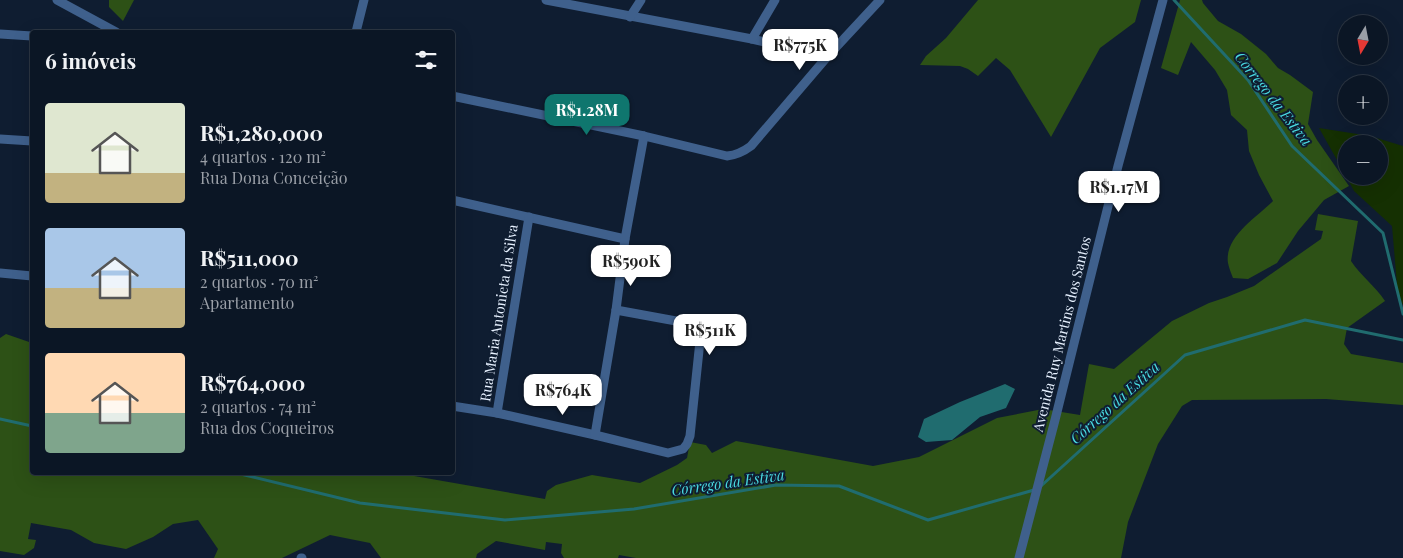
<!DOCTYPE html>
<html lang="pt">
<meta charset="utf-8">
<style>
:root{--surface:#0b1625;--page:#141f2d;--text:#f1f3f6;--muted:#9a9fa7;--line:#2b3542;--accent:#0f766e}
body{margin:0;font-family:"Playfair Display",serif;background:var(--page);color:var(--text);height:100vh;display:flex;flex-direction:column;font-size:19px;white-space:nowrap}
*{box-sizing:border-box;margin:0}
p{font-size:16px;color:var(--muted)}
.icon{flex:none;width:28px;height:28px;fill:none;stroke:currentColor;stroke-width:2;stroke-linecap:round;stroke-linejoin:round}
.map{position:relative;flex:1;overflow:hidden}
.drawer{position:absolute;left:30px;top:30px;width:425px;height:445px;display:flex;flex-direction:column;background:var(--surface);border-radius:5px;box-shadow:0 5px 20px #0002,0 0 0 1px var(--line)}
.drawer>*{flex:none}
.needle{width:32px;rotate:190deg}
.controls{position:absolute;left:1338px;top:15px;display:grid;gap:10px}
.controls a{display:grid;place-items:center;width:50px;height:50px;border-radius:50%;background:var(--surface);box-shadow:0 5px 20px #0002,0 0 0 1px var(--line);font-size:25px}
.price{position:absolute;translate:-50% -42px;padding:0 11px;border-radius:10px;background:#fff;color:#222;font-size:16px;line-height:32px;filter:drop-shadow(0 1px 2px #0008)}
.price::after{content:'';position:absolute;left:50%;top:30px;width:15px;height:11px;margin-left:-8px;background:inherit;clip-path:polygon(0 0,100% 0,50% 100%)}
.price.active{background:var(--accent);color:#fff}
ul{padding:0;list-style:none}
li{display:flex;align-items:center;gap:15px;height:125px;padding:0 15px}
li span{display:grid;place-items:center;flex:none;width:140px;height:100px;border-radius:5px;color:#555}
li>.icon{margin-inline-start:auto}
span .icon{width:60px;height:60px;fill:#fffc;stroke-width:1}
li b{font-size:21px}
h2{display:flex;justify-content:space-between;align-items:center;height:60px;padding:0 15px;font-size:21px}
.map>svg:first-child{display:block}
.green{fill:#153002}
.forest{fill:#2d5116}
.water{fill:#206c6f}
.lines{fill:none;stroke-linecap:round;stroke-linejoin:round}
.stream{stroke:#206c6f;stroke-width:3}
.street{stroke:#3f608c;stroke-width:9}
.labels{text-anchor:middle;stroke-width:4;stroke-linejoin:round;paint-order:stroke}
.street-label{font-size:14px;fill:#e6f0fe;stroke:#0f1d31}
.water-label{font-size:15px;font-style:italic;fill:#49d9e0;stroke:#0f1d31}
</style>
<div class="map">
<svg width="1403" height="558" viewBox="0 0 1403 558">
<rect width="100%" height="100%" fill="#0f1d31"/>
<polygon class="green" points="1319,128 1370,136 1403,146 1403,305 1398,296 1392,226 1354,191 1346,176 1379,176 1379,144 1346,144 1346,176"/>
<g class="forest">
<polygon points="109,0 134,0 123,21 109,7"/>
<polygon points="978,0 1141,0 1135,22 1100,48 1051,137 1010,70 996,58 978,76 968,69 960,66 920,65 926,56 946,38"/>
<path d="M1180 0H1202L1203 3 1218 21 1241 34 1266 54 1278 68 1290 75 1313 92 1308 124 1317 140 1349 186 1324 200 1298 231 1277 263 1248 279 1233 278C1231 273 1229 268 1228 263 1224 237 1257 217 1273 201L1259 175 1249 151 1247 130 1231 115 1227 90 1215 70 1191 42 1178 75 1161 68Z"/>
<path d="M1318 214 1358 221 1351 261C1361 276 1375 286 1385 301L1347 328 1344 344 1351 354 1403 363V405L1326 399 1192 400 1182 406 1158 444 1128 522 1121 558H636L619 555 618 558H564L561 553 562 544 546 542 545 550 496 541 477 554 476 558H381L370 543 330 535 282 558H214L218 549 198 520 173 524 153 537 126 549 94 543 71 530 31 523 28 539 36 540 34 548 24 555 0 551V338L6 334 32 343V472L397 473 545 499 547 491 556 485 592 475 640 483 677 465 687 458 690 442 706 445 712 453 736 441 873 466 919 457 997 418 1043 409 1080 415 1089 364 1114 369 1172 321 1209 303 1227 297 1254 286 1321 239 1323 231 1315 230Z"/>
</g>
<polygon class="water" points="1005,384 1015,389 1006,408 980,417 952,440 926,442 918,437 924,419 960,402"/>
<g class="lines">
<g class="stream">
<polyline points="1174,0 1248,80 1292,146 1383,233 1403,314"/>
<polyline points="0,419 32,426"/>
<polyline points="232,472 360,503 505,520 634,509 776,485 839,486 928,520 1034,490"/>
<polyline points="1041,486 1185,355 1305,320 1403,340"/>
</g>
<g class="street">
<polyline points="57,0 116,32"/>
<polyline points="546,0 752,39 827,57"/>
<polyline points="630,17 641,0"/>
<polyline points="356,32 364,0"/>
<polyline points="0,34 32,36"/>
<polyline points="752,39 775,0"/>
<path d="M452 96 644 136 727 156C737 155 743 152 751 146L827 57 880 0"/>
<polyline points="0,139 32,141"/>
<polyline points="452,200 625,239"/>
<polyline points="0,273 32,276"/>
<path d="M452 406 497 413 595 435 668 453 683 449 687 444 690 436 700 341C698 331 695 328 687 323L616 310"/>
<polyline points="497,413 529,217"/>
<polyline points="595,435 616,310 625,239 644,136"/>
<polyline points="301,558 302,558"/>
<polyline points="1019,558 1055,420 1118,166 1163,0"/>
</g>
</g>
<g class="labels">
<g class="street-label">
<text transform="translate(499 313) rotate(-81)" y="5">Rua Maria Antonieta da Silva</text>
<text transform="translate(1062 334) rotate(-76)" y="5">Avenida Ruy Martins dos Santos</text>
</g>
<g class="water-label">
<text transform="translate(1273 99) rotate(52)" y="5">Corrego da Estiva</text>
<text transform="translate(1115 403) rotate(-42)" y="5">Córrego da Estiva</text>
<text transform="translate(728 483) rotate(-8)" y="5">Córrego da Estiva</text>
</g>
</g>
</svg>
<div class="controls">
<a><svg class="needle" viewBox="-14 -14 28 28"><path d="M0-13l5 13h-10z" fill="#e53935"/><path d="M0 13l5-13h-10z" fill="#9a9fa7"/></svg></a>
<a>+</a>
<a>−</a>
</div>
<b class="price" style="left:800px;top:71px">R$775K</b>
<b class="price active" style="left:587px;top:136px">R$1.28M</b>
<b class="price" style="left:1119px;top:213px">R$1.17M</b>
<b class="price" style="left:631px;top:287px">R$590K</b>
<b class="price" style="left:710px;top:356px">R$511K</b>
<b class="price" style="left:563px;top:416px">R$764K</b>
<section class="drawer">
<h2>6 imóveis<svg class="icon" aria-label="filters" viewBox="0 0 24 24"><path d="M4 7h16M4 17h16"/><circle cx="9" cy="7" r="2"/><circle cx="15" cy="17" r="2"/></svg></h2>
<ul>
<li><span style="background:linear-gradient(#dfe7d0 70%,#c2b280 0)"><svg class="icon" aria-label="home" viewBox="0 0 24 24"><path d="M3 11l9-7 9 7M6 9v11h12V9"/></svg></span><div><b>R$1,280,000</b><p>4 quartos · 120 m²</p><p>Rua Dona Conceição</p></div></li>
<li><span style="background:linear-gradient(#a9c7e8 60%,#c2b280 0)"><svg class="icon" aria-label="home" viewBox="0 0 24 24"><path d="M3 11l9-7 9 7M6 9v11h12V9"/></svg></span><div><b>R$511,000</b><p>2 quartos · 70 m²</p><p>Apartamento</p></div></li>
<li><span style="background:linear-gradient(#ffd9b3 60%,#7fa58c 0)"><svg class="icon" aria-label="home" viewBox="0 0 24 24"><path d="M3 11l9-7 9 7M6 9v11h12V9"/></svg></span><div><b>R$764,000</b><p>2 quartos · 74 m²</p><p>Rua dos Coqueiros</p></div></li>
</ul>
</section>
</div>
